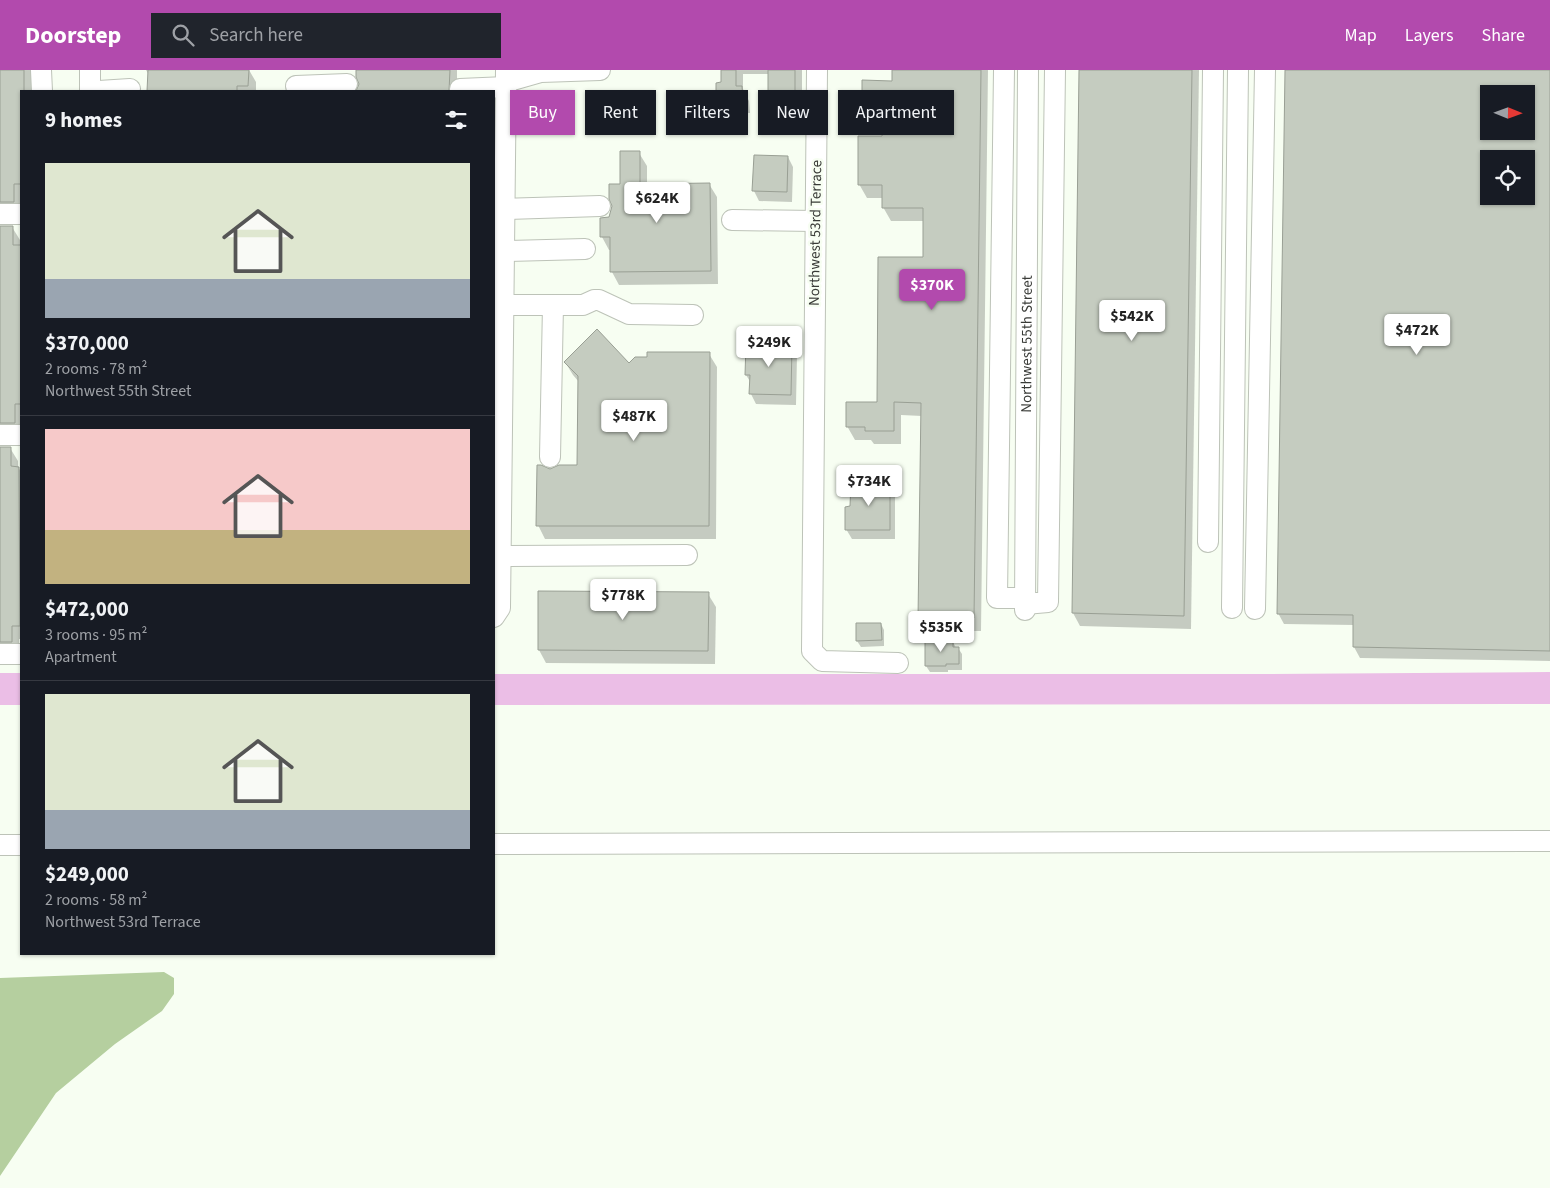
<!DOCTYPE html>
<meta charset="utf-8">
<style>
:root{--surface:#171b24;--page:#20242c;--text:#f1f3f6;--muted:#9ea1a6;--line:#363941;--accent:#b24aad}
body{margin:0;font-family:"Source Sans 3",sans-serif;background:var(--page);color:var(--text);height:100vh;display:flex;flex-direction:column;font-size:19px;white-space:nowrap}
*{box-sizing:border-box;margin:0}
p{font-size:16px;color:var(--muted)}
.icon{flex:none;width:28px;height:28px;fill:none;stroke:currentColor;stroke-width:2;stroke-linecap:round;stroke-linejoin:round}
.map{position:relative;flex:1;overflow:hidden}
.details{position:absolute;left:20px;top:20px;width:475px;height:865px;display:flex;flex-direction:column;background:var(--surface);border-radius:0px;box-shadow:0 1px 4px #0004}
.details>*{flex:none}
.banner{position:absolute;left:510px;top:20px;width:475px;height:45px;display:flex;gap:10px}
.needle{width:32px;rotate:91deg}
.fabs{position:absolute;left:1480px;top:15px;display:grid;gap:10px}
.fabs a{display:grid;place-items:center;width:55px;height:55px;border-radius:0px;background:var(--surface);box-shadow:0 1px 4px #0004;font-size:25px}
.price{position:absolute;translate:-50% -42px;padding:0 11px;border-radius:5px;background:#fff;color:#222;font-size:16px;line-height:32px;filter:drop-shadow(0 1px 2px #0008)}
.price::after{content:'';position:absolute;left:50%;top:30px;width:15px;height:11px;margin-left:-8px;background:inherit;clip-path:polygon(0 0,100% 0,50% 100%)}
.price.on{background:var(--accent);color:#fff}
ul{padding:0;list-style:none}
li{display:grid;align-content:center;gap:10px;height:265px;padding:0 25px}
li+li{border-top:1px solid var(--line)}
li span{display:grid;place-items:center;height:155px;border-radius:0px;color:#555}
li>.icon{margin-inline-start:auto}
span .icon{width:90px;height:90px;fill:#fffc;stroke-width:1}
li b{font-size:21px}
h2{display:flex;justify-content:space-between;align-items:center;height:60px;padding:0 25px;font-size:21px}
.pill{padding:0 18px;border-radius:0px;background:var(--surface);box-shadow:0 1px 4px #0004;font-size:18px;line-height:45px}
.pill.on{background:var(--accent);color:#fff}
header{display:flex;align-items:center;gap:30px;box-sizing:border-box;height:70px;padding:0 25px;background:var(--accent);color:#fff}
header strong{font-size:24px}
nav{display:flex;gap:28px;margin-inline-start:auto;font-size:18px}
.search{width:350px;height:45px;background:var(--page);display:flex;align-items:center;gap:12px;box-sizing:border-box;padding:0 18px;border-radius:0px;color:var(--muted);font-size:19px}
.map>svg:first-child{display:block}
.forest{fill:#b5cf9f}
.water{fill:#ebbee6}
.shadow{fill:#0003;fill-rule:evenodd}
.building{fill:#c5ccc0;stroke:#999f94;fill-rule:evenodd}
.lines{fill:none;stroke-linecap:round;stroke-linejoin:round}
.minor-casing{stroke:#bdc3b8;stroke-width:22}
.minor{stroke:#fff;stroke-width:20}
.labels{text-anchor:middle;stroke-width:5;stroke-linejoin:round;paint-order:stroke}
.street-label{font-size:15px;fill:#393b37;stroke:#f7fef2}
</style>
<header>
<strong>Doorstep</strong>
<div class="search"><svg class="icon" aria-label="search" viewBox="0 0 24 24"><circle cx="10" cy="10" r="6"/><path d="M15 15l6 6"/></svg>Search here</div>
<nav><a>Map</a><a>Layers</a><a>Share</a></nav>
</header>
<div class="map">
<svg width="1550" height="1118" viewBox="0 0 1550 1118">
<rect width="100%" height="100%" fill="#f7fef2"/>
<polygon class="forest" points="164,902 174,908 174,924 162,941 115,974 56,1023 0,1106 0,908"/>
<g class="water">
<polygon points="1550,602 1550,634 494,635 494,604 1257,604"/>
<rect x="0" y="603" width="21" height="32"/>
</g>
<g class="shadow">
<polygon points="0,0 31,0 31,21 21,21 21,145 0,149"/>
<polygon points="146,0 249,0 256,12 256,21 149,21 149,5"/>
<polygon points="358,0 457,0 457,21 357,21 360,14"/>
<polygon points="722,0 802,0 802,37 777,37 769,23 769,4 743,4 743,19 749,31 750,43 725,42 717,29 722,14"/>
<polygon points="894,0 988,0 981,561 927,561 919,547 922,346 901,345 901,374 874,374 871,370 855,370 847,356 878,333 924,189 924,151 891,151 883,137 883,128 867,128 859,114 883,67 884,54 871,53 863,40 894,12"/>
<polygon points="1081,0 1199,0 1191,559 1080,556 1073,543"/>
<path d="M1287 0H1550V591L1360 588 1354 577V555L1284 554 1278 543ZM1489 24H1526V61H1489ZM1489 89H1526V126H1489Z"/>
<polygon points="639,83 647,96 647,115 709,114 717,127 718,214 619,215 612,202 611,180 609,180 602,167 610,148 622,115"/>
<polygon points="755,86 788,87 793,97 792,132 759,131 754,121"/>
<polygon points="0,156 12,157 20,170 21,177 21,366 0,370"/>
<polygon points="747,275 792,276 797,285 796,335 756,334 751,324 751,313 746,305"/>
<polygon points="709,284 717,297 716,469 545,469 538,455 550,400 578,396 579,312 573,305 565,292 629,294"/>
<polygon points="0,377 10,378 18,391 18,397 21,402 21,569 19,569 19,585 0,589"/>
<polygon points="890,414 895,424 895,469 852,469 846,459 852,438"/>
<polygon points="708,524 716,537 715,594 546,593 539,580"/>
<polygon points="881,554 884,560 884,576 861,577 857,571"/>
<polygon points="952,570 956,578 958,578 962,584 962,600 948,600 948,602 930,602 926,596"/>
</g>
<g class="building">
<polygon points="0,0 24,0 24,21 21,21 21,114 14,114 14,132 0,132"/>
<polygon points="148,0 249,0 248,16 237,16 237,21 147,21"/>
<polygon points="356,0 450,0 449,21 356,21 359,14 356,7"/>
<polygon points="721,0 736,0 736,16 742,16 743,30 716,30 716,13 721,12"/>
<rect x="768" y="0" width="27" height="24"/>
<polygon points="892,0 981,0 974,548 918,548 921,333 894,332 894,361 865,361 865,357 846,357 846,332 877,332 878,187 923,187 923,138 882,138 882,115 858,115 858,66 882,66 883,41 862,40 862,10 892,11"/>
<polygon points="1079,0 1192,0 1184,546 1072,543"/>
<path d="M1285 0H1550V581L1353 577V545L1277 544ZM1489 24H1526V61H1489ZM1489 89H1526V126H1489Z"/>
<polygon points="620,81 640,81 640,114 710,113 711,201 610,202 610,167 600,167 600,148 609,147 612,136 609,129 609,114 620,114"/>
<polygon points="754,85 788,86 787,122 752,121"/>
<polygon points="0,156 13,156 13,175 21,175 21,334 15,334 15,353 0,353"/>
<polygon points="597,259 629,293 635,287 647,287 647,282 710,282 709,456 536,456 537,395 541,395 550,399 559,395 577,395 578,306 564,292"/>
<polygon points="746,273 792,274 791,325 749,324 750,305 745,305"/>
<polygon points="0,377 11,377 11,396 19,397 20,556 12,556 12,572 0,572"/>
<polygon points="851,412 890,413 890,460 845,460 845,437 850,436"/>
<polygon points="538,521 709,522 708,581 538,580"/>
<polygon points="856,553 881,553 882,570 856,571"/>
<polygon points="925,569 953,569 953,577 959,577 959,594 946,594 946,596 925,596"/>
</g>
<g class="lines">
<defs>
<g id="minor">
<polyline points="41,0 42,21"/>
<polyline points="817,0 812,581 822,591 898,593"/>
<polyline points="1004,0 997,528 1025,528"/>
<polyline points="506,12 541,2 600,0"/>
<polyline points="296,16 347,14"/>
<polyline points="460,19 506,17"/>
<polyline points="90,21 90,0"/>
<polyline points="99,21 130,19"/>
<polyline points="504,139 600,136"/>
<polyline points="0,144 21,144"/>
<polyline points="732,150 815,151"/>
<polyline points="504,181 585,179"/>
<polyline points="503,235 583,235 594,230 599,230 629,244 693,245"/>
<polyline points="0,365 21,365"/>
<polyline points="550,387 553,235"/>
<polyline points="1208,472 1213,0"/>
<polyline points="500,486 687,485"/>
<polyline points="1025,534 1048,532 1055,0"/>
<polyline points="1232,538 1238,0"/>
<polyline points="1255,539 1265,0"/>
<path id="s1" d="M1025 540 1028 0"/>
<polyline points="494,547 500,538 506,0"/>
<polyline points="0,584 21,584"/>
<polyline points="494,774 1550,771"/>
<polyline points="0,775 21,775"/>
</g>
</defs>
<use href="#minor" class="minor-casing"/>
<use href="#minor" class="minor"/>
</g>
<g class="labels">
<g class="street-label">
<text transform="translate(815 163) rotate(-89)" y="5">Northwest 53rd Terrace</text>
<text dy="5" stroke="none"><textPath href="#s1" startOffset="266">Northwest 55th Street</textPath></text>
</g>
</g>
</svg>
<div class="fabs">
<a><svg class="needle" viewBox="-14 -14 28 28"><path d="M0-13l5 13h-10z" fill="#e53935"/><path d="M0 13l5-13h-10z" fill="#9ea1a6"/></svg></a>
<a><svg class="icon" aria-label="locate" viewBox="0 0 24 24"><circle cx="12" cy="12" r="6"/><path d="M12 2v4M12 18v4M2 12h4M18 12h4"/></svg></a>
</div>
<b class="price" style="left:657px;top:154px">$624K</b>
<b class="price on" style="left:932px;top:241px">$370K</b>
<b class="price" style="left:1132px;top:272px">$542K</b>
<b class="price" style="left:1417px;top:286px">$472K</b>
<b class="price" style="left:769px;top:298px">$249K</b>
<b class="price" style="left:634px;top:372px">$487K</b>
<b class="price" style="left:869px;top:437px">$734K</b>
<b class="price" style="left:623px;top:551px">$778K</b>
<b class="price" style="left:941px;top:583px">$535K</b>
<div class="banner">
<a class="pill on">Buy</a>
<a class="pill">Rent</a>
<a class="pill">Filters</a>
<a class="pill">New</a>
<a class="pill">Apartment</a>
</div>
<section class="details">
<h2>9 homes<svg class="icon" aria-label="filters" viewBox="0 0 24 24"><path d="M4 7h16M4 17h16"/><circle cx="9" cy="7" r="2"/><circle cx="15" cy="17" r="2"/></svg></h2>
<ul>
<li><span style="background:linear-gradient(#dfe7d0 75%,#9aa5b1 0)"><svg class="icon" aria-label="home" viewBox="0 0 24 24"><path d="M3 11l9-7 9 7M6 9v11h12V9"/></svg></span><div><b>$370,000</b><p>2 rooms · 78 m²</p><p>Northwest 55th Street</p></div></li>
<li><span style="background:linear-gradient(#f6c9c9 65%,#c2b280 0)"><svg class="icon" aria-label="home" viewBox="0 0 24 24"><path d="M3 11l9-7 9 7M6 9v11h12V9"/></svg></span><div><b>$472,000</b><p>3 rooms · 95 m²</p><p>Apartment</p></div></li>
<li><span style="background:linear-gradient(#dfe7d0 75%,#9aa5b1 0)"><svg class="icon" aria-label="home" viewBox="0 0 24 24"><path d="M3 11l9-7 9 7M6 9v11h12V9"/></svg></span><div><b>$249,000</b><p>2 rooms · 58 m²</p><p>Northwest 53rd Terrace</p></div></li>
</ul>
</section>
</div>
